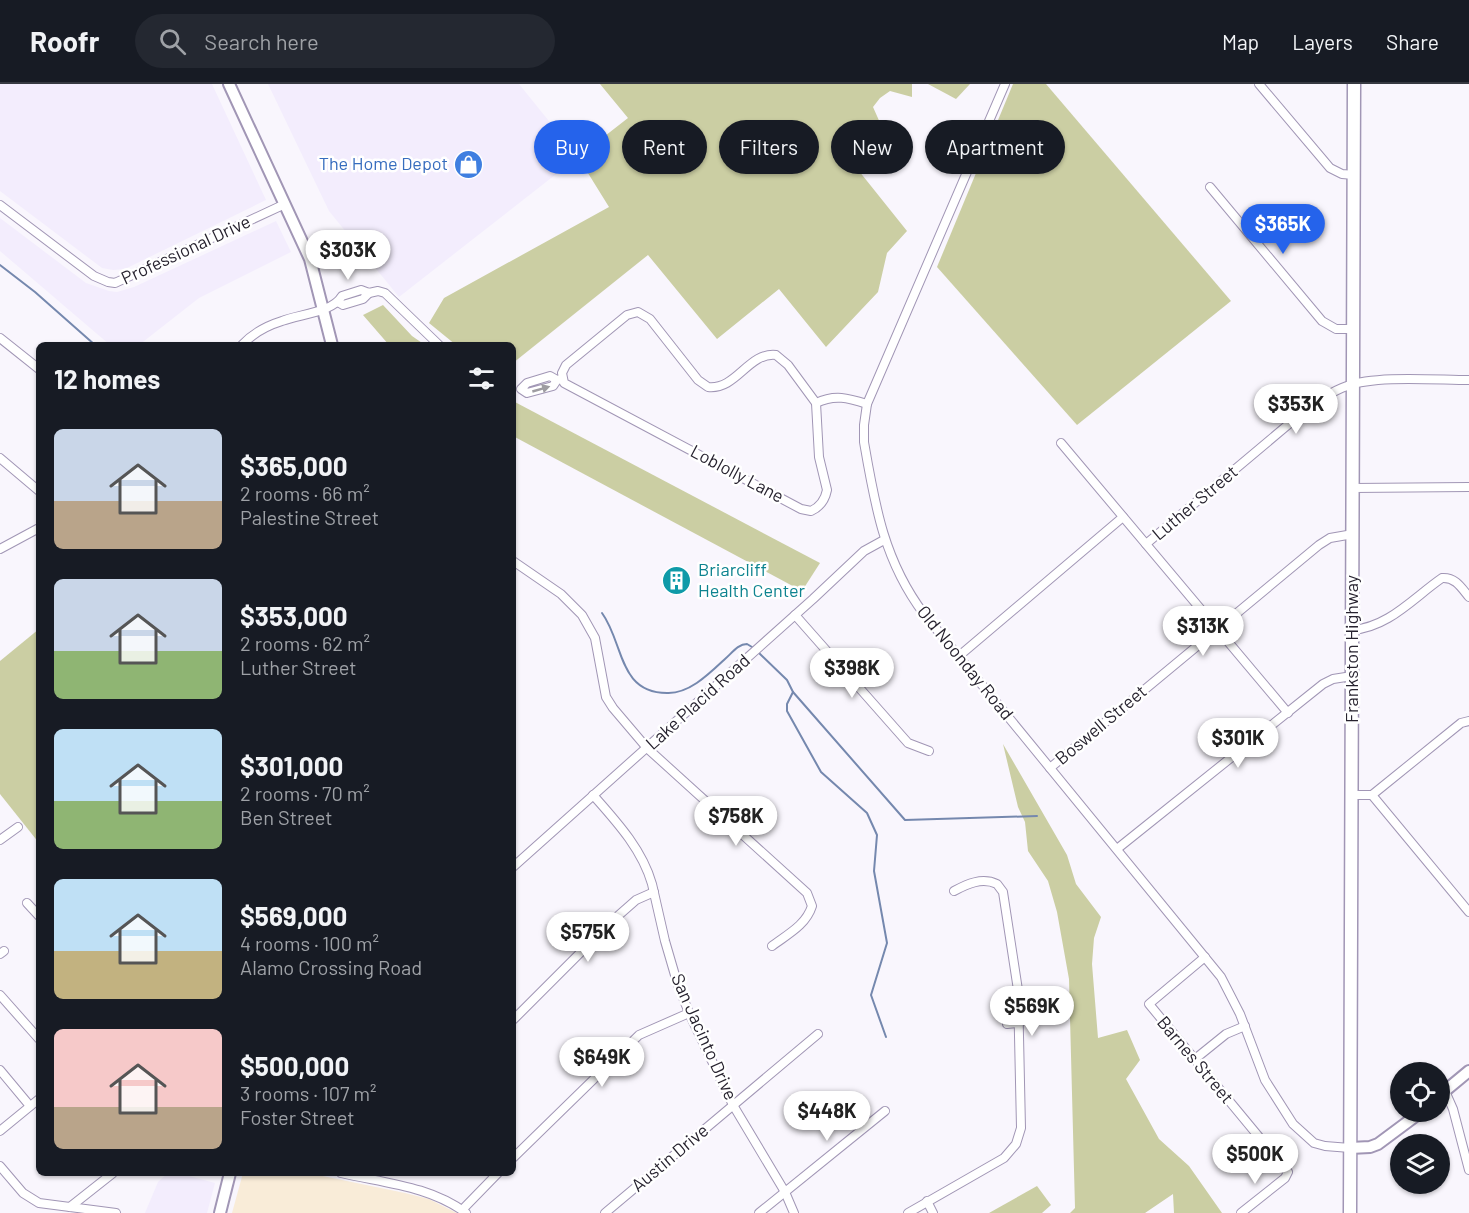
<!DOCTYPE html>
<meta charset="utf-8">
<style>
:root{--surface:#171b24;--page:#242831;--text:#f1f3f6;--muted:#9ea1a6;--line:#363941;--accent:#2563eb}
body{margin:0;font-family:Barlow,sans-serif;background:var(--page);color:var(--text);height:100vh;display:flex;flex-direction:column;font-size:22px;white-space:nowrap}
*{box-sizing:border-box;margin:0}
p{font-size:20px;color:var(--muted)}
.icon{flex:none;width:33px;height:33px;fill:none;stroke:currentColor;stroke-width:2;stroke-linecap:round;stroke-linejoin:round}
.map{position:relative;flex:1;overflow:hidden}
.side{position:absolute;left:36px;top:258px;width:480px;height:834px;display:flex;flex-direction:column;background:var(--surface);border-radius:9px;box-shadow:0 2px 4px #0004}
.side>*{flex:none}
.banner{position:absolute;left:534px;top:36px;width:570px;height:54px;display:flex;gap:12px}
.fabs{position:absolute;left:1390px;top:978px;display:grid;gap:12px}
.fabs a{display:grid;place-items:center;width:60px;height:60px;border-radius:50%;background:var(--surface);box-shadow:0 2px 4px #0004;font-size:30px}
.price{position:absolute;translate:-50% -51px;padding:0 14px;border-radius:21px;background:#fff;color:#222;font-size:20px;line-height:39px;filter:drop-shadow(0 2px 3px #0008)}
.price::after{content:'';position:absolute;left:50%;top:36px;width:18px;height:14px;margin-left:-9px;background:inherit;clip-path:polygon(0 0,100% 0,50% 100%)}
.price.selected{background:var(--accent);color:#fff}
ul{padding:0;list-style:none}
li{display:flex;align-items:center;gap:18px;height:150px;padding:0 18px}
li span{display:grid;place-items:center;flex:none;width:168px;height:120px;border-radius:9px;color:#555}
li>.icon{margin-inline-start:auto}
span .icon{width:72px;height:72px;fill:#fffc;stroke-width:1}
li b{font-size:26px}
h2{display:flex;justify-content:space-between;align-items:center;height:72px;padding:0 18px;font-size:26px}
.chip{padding:0 21px;border-radius:27px;background:var(--surface);box-shadow:0 2px 4px #0004;font-size:21px;line-height:54px}
.chip.selected{background:var(--accent);color:#fff}
header{display:flex;align-items:center;gap:36px;box-sizing:border-box;height:84px;padding:0 30px;background:var(--surface);border-bottom:2px solid var(--line)}
header strong{font-size:28px}
nav{display:flex;gap:33px;margin-inline-start:auto;font-size:21px}
.search{width:420px;height:54px;background:var(--page);display:flex;align-items:center;gap:15px;box-sizing:border-box;padding:0 21px;border-radius:33px;color:var(--muted);font-size:22px}
.map>svg:first-child{display:block}
.built{fill:#f3edfd}
.education{fill:#f9ecd8}
.green{fill:#cbcea3}
.lines{fill:none;stroke-linecap:round;stroke-linejoin:round}
.stream{stroke:#7588ae;stroke-width:2}
.street-casing{stroke:#a196b5;stroke-width:10}
.secondary-casing{stroke:#a196b5;stroke-width:14}
.primary-casing{stroke:#a196b5;stroke-width:15}
.street{stroke:#fff;stroke-width:8}
.secondary{stroke:#fff;stroke-width:10}
.primary{stroke:#fff;stroke-width:12}
.oneway{fill:#9e9ca1}
.labels{text-anchor:middle;stroke-width:5;stroke-linejoin:round;paint-order:stroke}
.shop-label{font-size:18px;fill:#366cbe;stroke:#fff;text-anchor:end}
.street-label{font-size:18px;fill:#27232f;stroke:#fff}
.culture-label{font-size:18px;fill:#0d838f;stroke:#fff;text-anchor:start}
</style>
<header>
<strong>Roofr</strong>
<div class="search"><svg class="icon" aria-label="search" viewBox="0 0 24 24"><circle cx="10" cy="10" r="6"/><path d="M15 15l6 6"/></svg>Search here</div>
<nav><a>Map</a><a>Layers</a><a>Share</a></nav>
</header>
<div class="map">
<svg width="1469" height="1129" viewBox="0 0 1469 1129">
<rect width="100%" height="100%" fill="#f9f6fd"/>
<g class="built">
<polygon points="0,0 212,0 266,116 125,185 113,186 102,184 0,107"/>
<polygon points="268,0 519,0 578,73 399,213 329,127"/>
<polygon points="0,134 86,199 109,207 117,208 134,203 276,137 291,168 199,214 139,261 110,261 0,167"/>
<polygon points="168,1089 178,1089 215,1099 207,1129 145,1129 158,1098"/>
</g>
<polygon class="education" points="243,1089 308,1089 405,1109 429,1115 457,1129 232,1129"/>
<g class="green">
<polygon points="600,0 912,0 912,13 890,7 880,14 873,23 881,41 907,61 898,71 885,74 870,51 853,49 843,67 907,147 887,169 878,208 826,263 779,205 717,255 648,171 513,279 513,261 456,261 429,239 444,214 609,123 578,73 628,34"/>
<polygon points="928,0 970,0 956,15"/>
<polygon points="1013,0 1046,0 1231,217 1077,341 937,183"/>
<polygon points="383,221 412,252 425,261 389,261 363,231"/>
<polygon points="513,317 820,479 802,507 513,352"/>
<polygon points="39,545 39,759 0,710 0,577"/>
<polygon points="1003,660 1067,771 1076,800 1101,833 1094,854 1092,880 1098,954 1127,946 1140,976 1126,995 1159,1055 1189,1082 1222,1129 1174,1129 1173,1110 1145,1129 1070,1129 1075,1124 1069,895 1057,828 1048,797 1028,767 1025,738 1018,723"/>
<polygon points="1037,1102 1051,1121 1042,1129 989,1129"/>
</g>
<g class="lines">
<g class="stream">
<polyline points="0,181 35,208 95,261"/>
<path d="M602 529C624 559 618 609 667 609 689 610 709 590 725 575 732 569 738 560 747 560L752 563"/>
<polyline points="759,569 787,596 793,608 905,736 1037,732"/>
<polyline points="793,608 787,620 787,627 821,688 867,729 877,751 874,787 887,859 871,911 886,953"/>
</g>
<defs>
<g id="street">
<path d="M1005 0 867 320 864 341V358C875 422 884 477 924 530L1221 893 1240 930 1265 996 1293 1040 1314 1059 1325 1062 1350 1064"/>
<polyline points="1259,0 1330,84 1342,90 1354,91"/>
<polyline points="1210,103 1322,237 1336,245 1353,245"/>
<polyline points="0,121 94,192 108,198 115,199 285,120"/>
<polyline points="338,218 343,221 363,215 369,209"/>
<path d="M638 228 650 235 698 296 708 303C737 306 748 268 776 271L788 281 816 319 819 373 827 406C825 416 820 423 811 427L801 425 564 299 562 289 566 281 627 231Z"/>
<polyline points="0,254 39,285"/>
<path d="M242 261C253 249 266 242 282 237 299 230 332 229 342 212L361 206 369 209 378 207 385 209 439 261"/>
<polyline points="557,296 553,302 527,309 521,305 527,299 550,292 557,296 562,295"/>
<path d="M816 319C835 310 848 314 867 320"/>
<polyline points="1061,359 1288,629"/>
<polyline points="0,374 39,407"/>
<polyline points="1353,404 1469,403"/>
<path d="M1146 460 1302 329C1316 318 1330 308 1347 302 1376 291 1436 296 1469 296"/>
<polyline points="0,465 39,444"/>
<path d="M513 477 561 510 582 531 595 554 606 613 613 624 647 664 807 809 812 822C806 841 788 850 772 862"/>
<polyline points="795,531 908,659 929,667"/>
<path d="M1352 546C1389 543 1413 514 1442 494 1455 493 1461 503 1469 513"/>
<polyline points="959,572 1123,433"/>
<polyline points="1050,684 1319,461 1330,454 1353,450"/>
<path d="M593 711C616 737 642 765 652 800L665 857 677 898 689 929 733 1021 785 1108 794 1129"/>
<polyline points="1351,711 1372,711"/>
<polyline points="1372,711 1469,828"/>
<polyline points="1372,711 1461,639 1469,637"/>
<polyline points="0,756 18,743"/>
<polyline points="1117,765 1323,600 1333,595 1352,592"/>
<polyline points="513,783 813,515 864,467 884,456"/>
<polyline points="27,819 39,832"/>
<polyline points="0,870 4,867"/>
<polyline points="1205,873 1149,920 1288,1088 1285,1094 1241,1129"/>
<polyline points="0,911 39,955"/>
<polyline points="513,936 611,838 636,816 654,808"/>
<polyline points="1007,940 1019,939"/>
<polyline points="1195,975 1226,950 1245,942"/>
<polyline points="0,986 30,1022"/>
<polyline points="1445,1007 1453,1025 1469,1086"/>
<polyline points="0,1047 39,1015"/>
<polyline points="513,1074 639,951 689,929"/>
<polyline points="0,1082 23,1109 39,1119 116,1129"/>
<path d="M341 1089C384 1099 430 1102 466 1129"/>
<polyline points="927,1117 933,1129"/>
<polyline points="70,1123 113,1089"/>
<polyline points="462,1126 498,1089"/>
<polyline points="605,1129 818,950"/>
<polyline points="759,1129 885,1027"/>
<path d="M908 1129 1004 1074 1016 1060 1021 1044 1018 906 1003 808 997 800C982 793 967 800 954 807"/>
</g>
<g id="secondary">
<polyline points="229,0 310,175 332,261"/>
<polyline points="1440,1011 1469,987"/>
<polyline points="1350,1064 1370,1063 1378,1060 1421,1028"/>
<polyline points="220,1129 230,1089"/>
</g>
<polyline id="primary" points="1350,1129 1354,0"/>
</defs>
<use href="#street" class="street-casing"/>
<use href="#secondary" class="secondary-casing"/>
<use href="#primary" class="primary-casing"/>
<use href="#street" class="street"/>
<use href="#secondary" class="secondary"/>
<use href="#primary" class="primary"/>
</g>
<defs><path id="oneway-solid" d="M-6-.8H1V-3.2L6.5 0L1 3.2V.8H-6Z" transform="scale(1.5)"/></defs>
<use class="oneway" href="#oneway-solid" transform="translate(541 305) rotate(-16)"/>
<defs>
<symbol id="shop-disc" viewBox="-11 -11 22 22"><circle r="9.5" fill="#3f7fe0" stroke="#fff"/><path d="M-5-2.5h2.3a2.7 3.5 0 0 1 5.4 0H5L5.5 6h-11ZM-1.5-2.5h3a1.5 2.3 0 0 0-3 0Z" fill="#fff"/></symbol>
<symbol id="building-disc" viewBox="-11 -11 22 22"><circle r="9.5" fill="#0f9aa8" stroke="#fff"/><path d="M-4-6H4V6H1V3H-1V6H-4ZM-2.5-4.3h1.7v1.8h-1.7ZM.8-4.3h1.7v1.8H.8ZM-2.5-1h1.7V.8h-1.7ZM.8-1h1.7V.8H.8Z" fill="#fff"/></symbol>
</defs>
<g fill-rule="evenodd">
<use href="#shop-disc" x="452" y="64" width="33" height="33"/>
<use href="#building-disc" x="660" y="480" width="33" height="33"/>
</g>
<g class="labels">
<g class="shop-label">
<text x="448" y="86">The Home Depot</text>
</g>
<g class="street-label">
<text transform="translate(186 166) rotate(-25)" y="6">Professional Drive</text>
<text transform="translate(737 390) rotate(28)" y="6">Loblolly Lane</text>
<text transform="translate(1195 419) rotate(-40)" y="6">Luther Street</text>
<text transform="translate(1352 565) rotate(-90)" y="6">Frankston Highway</text>
<text transform="translate(965 579) rotate(51)" y="6">Old Noonday Road</text>
<text transform="translate(698 618) rotate(-42)" y="6">Lake Placid Road</text>
<text transform="translate(1101 641) rotate(-40)" y="6">Boswell Street</text>
<text transform="translate(704 953) rotate(66)" y="6">San Jacinto Drive</text>
<text transform="translate(1195 976) rotate(50)" y="6">Barnes Street</text>
<text transform="translate(670 1074) rotate(-40)" y="6">Austin Drive</text>
</g>
<g class="culture-label">
<text x="698" y="492">Briarcliff<tspan x="698" dy="21">Health Center</tspan></text>
</g>
</g>
</svg>
<div class="fabs">
<a><svg class="icon" aria-label="locate" viewBox="0 0 24 24"><circle cx="12" cy="12" r="6"/><path d="M12 2v4M12 18v4M2 12h4M18 12h4"/></svg></a>
<a><svg class="icon" aria-label="layers" viewBox="0 0 24 24"><path d="M12 4l9 5-9 5-9-5zM3 14l9 5 9-5"/></svg></a>
</div>
<b class="price selected" style="left:1283px;top:171px">$365K</b>
<b class="price" style="left:348px;top:197px">$303K</b>
<b class="price" style="left:1296px;top:351px">$353K</b>
<b class="price" style="left:1203px;top:573px">$313K</b>
<b class="price" style="left:852px;top:615px">$398K</b>
<b class="price" style="left:1238px;top:685px">$301K</b>
<b class="price" style="left:736px;top:763px">$758K</b>
<b class="price" style="left:588px;top:879px">$575K</b>
<b class="price" style="left:1032px;top:953px">$569K</b>
<b class="price" style="left:602px;top:1004px">$649K</b>
<b class="price" style="left:827px;top:1058px">$448K</b>
<b class="price" style="left:1255px;top:1101px">$500K</b>
<div class="banner">
<a class="chip selected">Buy</a>
<a class="chip">Rent</a>
<a class="chip">Filters</a>
<a class="chip">New</a>
<a class="chip">Apartment</a>
</div>
<section class="side">
<h2>12 homes<svg class="icon" aria-label="filters" viewBox="0 0 24 24"><path d="M4 7h16M4 17h16"/><circle cx="9" cy="7" r="2"/><circle cx="15" cy="17" r="2"/></svg></h2>
<ul>
<li><span style="background:linear-gradient(#c9d6e8 60%,#b9a48a 0)"><svg class="icon" aria-label="home" viewBox="0 0 24 24"><path d="M3 11l9-7 9 7M6 9v11h12V9"/></svg></span><div><b>$365,000</b><p>2 rooms · 66 m²</p><p>Palestine Street</p></div></li>
<li><span style="background:linear-gradient(#c9d6e8 60%,#8fb573 0)"><svg class="icon" aria-label="home" viewBox="0 0 24 24"><path d="M3 11l9-7 9 7M6 9v11h12V9"/></svg></span><div><b>$353,000</b><p>2 rooms · 62 m²</p><p>Luther Street</p></div></li>
<li><span style="background:linear-gradient(#bfe0f5 60%,#8fb573 0)"><svg class="icon" aria-label="home" viewBox="0 0 24 24"><path d="M3 11l9-7 9 7M6 9v11h12V9"/></svg></span><div><b>$301,000</b><p>2 rooms · 70 m²</p><p>Ben Street</p></div></li>
<li><span style="background:linear-gradient(#bfe0f5 60%,#c2b280 0)"><svg class="icon" aria-label="home" viewBox="0 0 24 24"><path d="M3 11l9-7 9 7M6 9v11h12V9"/></svg></span><div><b>$569,000</b><p>4 rooms · 100 m²</p><p>Alamo Crossing Road</p></div></li>
<li><span style="background:linear-gradient(#f6c9c9 65%,#b9a48a 0)"><svg class="icon" aria-label="home" viewBox="0 0 24 24"><path d="M3 11l9-7 9 7M6 9v11h12V9"/></svg></span><div><b>$500,000</b><p>3 rooms · 107 m²</p><p>Foster Street</p></div></li>
</ul>
</section>
</div>
